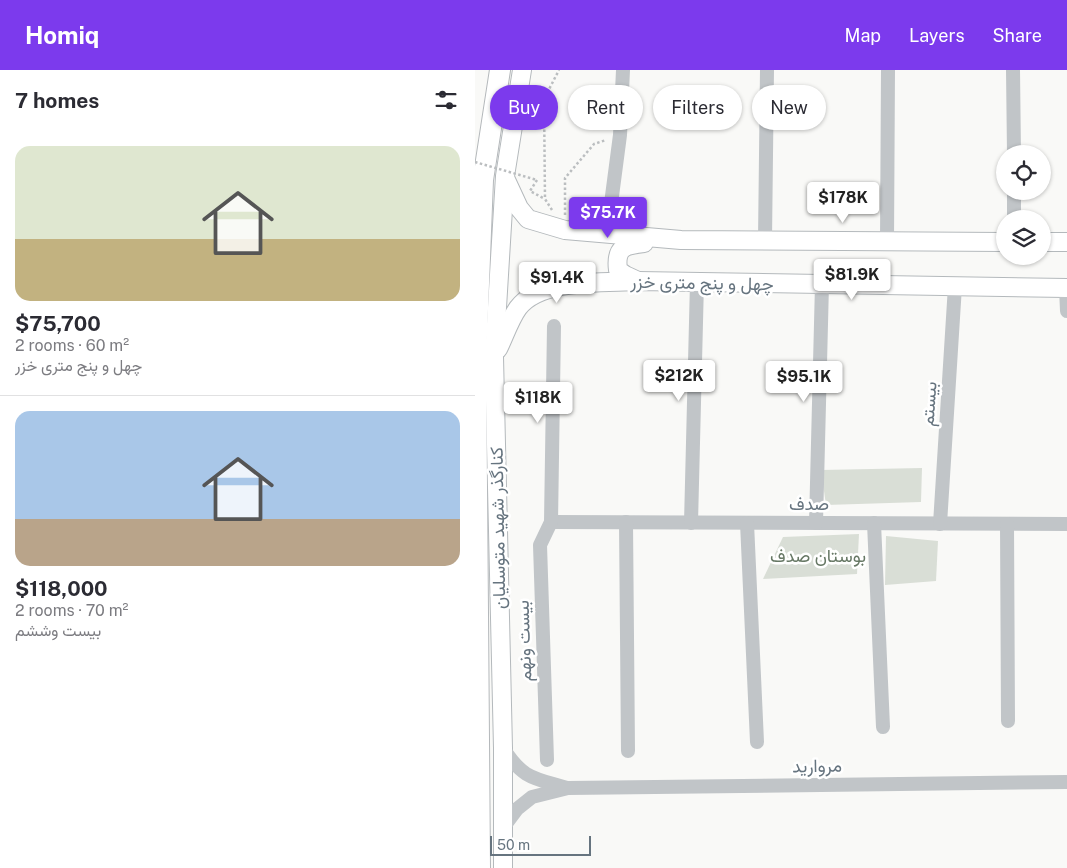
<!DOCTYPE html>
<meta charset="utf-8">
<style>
:root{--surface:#fff;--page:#f7f7f7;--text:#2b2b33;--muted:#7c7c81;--line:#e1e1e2;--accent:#7c3aed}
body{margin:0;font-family:"Public Sans",Vazirmatn,sans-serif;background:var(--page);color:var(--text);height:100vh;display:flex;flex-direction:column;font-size:19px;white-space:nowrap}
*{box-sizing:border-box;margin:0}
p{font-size:16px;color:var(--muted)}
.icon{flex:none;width:28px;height:28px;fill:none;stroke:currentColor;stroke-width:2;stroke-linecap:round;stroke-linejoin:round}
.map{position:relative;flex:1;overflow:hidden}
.panel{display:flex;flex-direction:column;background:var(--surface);width:475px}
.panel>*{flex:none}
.banner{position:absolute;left:15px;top:15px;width:475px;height:45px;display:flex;gap:10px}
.controls{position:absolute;left:521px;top:75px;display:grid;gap:10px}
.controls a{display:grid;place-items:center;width:55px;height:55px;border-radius:50%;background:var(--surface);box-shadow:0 1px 4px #0004;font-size:25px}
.scale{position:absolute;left:15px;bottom:12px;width:101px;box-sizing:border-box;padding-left:5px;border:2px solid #66747f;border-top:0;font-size:14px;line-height:18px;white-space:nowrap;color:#66747f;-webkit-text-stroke:4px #fff;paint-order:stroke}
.price{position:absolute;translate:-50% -42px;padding:0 11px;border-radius:5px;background:#fff;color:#222;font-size:16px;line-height:32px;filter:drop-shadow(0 1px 2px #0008)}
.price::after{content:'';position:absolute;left:50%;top:30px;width:15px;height:11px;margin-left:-8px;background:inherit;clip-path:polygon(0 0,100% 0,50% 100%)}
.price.current{background:var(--accent);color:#fff}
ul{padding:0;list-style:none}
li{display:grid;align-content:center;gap:10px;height:265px;padding:0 15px}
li+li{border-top:1px solid var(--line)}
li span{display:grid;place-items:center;height:155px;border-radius:15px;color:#555}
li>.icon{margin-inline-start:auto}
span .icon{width:90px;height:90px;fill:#fffc;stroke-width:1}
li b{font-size:21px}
h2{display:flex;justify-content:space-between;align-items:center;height:60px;padding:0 15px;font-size:21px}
.chip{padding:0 18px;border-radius:22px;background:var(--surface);box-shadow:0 1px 4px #0004;font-size:18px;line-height:45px}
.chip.current{background:var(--accent);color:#fff}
header{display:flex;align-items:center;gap:30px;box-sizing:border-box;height:70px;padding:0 25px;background:var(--accent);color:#fff}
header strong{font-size:24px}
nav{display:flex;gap:28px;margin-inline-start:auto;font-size:18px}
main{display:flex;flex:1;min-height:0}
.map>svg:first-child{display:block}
.green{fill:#d9ded6}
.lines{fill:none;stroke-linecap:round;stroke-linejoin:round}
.major-casing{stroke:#b4b9bc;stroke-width:20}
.highway-casing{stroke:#b4b8bb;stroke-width:22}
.path{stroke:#bbbec0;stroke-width:2.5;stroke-dasharray:2.5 2.5;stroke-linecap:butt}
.minor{stroke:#c1c5c8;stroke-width:14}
.major{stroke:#fff;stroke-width:18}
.highway{stroke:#fff;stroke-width:20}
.path-bridge{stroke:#bbbec0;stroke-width:2.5;stroke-dasharray:2.5 2.5;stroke-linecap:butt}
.labels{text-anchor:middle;stroke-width:5;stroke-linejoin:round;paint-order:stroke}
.street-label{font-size:18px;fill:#66747f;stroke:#fff}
.park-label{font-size:18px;fill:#677865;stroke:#fff}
</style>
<header>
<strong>Homiq</strong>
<nav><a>Map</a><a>Layers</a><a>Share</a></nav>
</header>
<main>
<section class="panel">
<h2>7 homes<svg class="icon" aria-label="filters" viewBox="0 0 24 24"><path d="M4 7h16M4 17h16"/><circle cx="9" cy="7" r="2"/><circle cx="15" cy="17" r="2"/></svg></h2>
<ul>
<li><span style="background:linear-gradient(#dfe7d0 60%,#c2b280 0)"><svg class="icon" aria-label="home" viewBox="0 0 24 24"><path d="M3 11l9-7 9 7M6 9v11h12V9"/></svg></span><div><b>$75,700</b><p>2 rooms · 60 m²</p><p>چهل و پنج متری خزر</p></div></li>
<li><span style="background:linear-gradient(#a9c7e8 70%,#b9a48a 0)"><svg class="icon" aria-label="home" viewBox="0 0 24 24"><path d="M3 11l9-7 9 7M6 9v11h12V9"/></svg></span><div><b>$118,000</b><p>2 rooms · 70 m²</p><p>بیست وششم</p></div></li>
</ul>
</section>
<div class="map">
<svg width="592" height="798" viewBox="0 0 592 798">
<rect width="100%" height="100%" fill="#f9f9f7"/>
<g class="green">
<polygon points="447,398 446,432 351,435 346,400"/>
<polygon points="384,464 382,504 288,509 308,467"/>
<polygon points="411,466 463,471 461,511 410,515"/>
</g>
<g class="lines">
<defs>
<g id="major">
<polyline points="31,110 44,138 53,149 90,160 206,170 530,172"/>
<polyline points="568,172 592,172"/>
<path d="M163 211 150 205 143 200C140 177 150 175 169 173"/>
<path d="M23 279C29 267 35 249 43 238 65 208 130 213 163 211L592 218"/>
<polyline points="28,798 28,678 19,287 30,106 47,0"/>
</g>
<polyline id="highway" points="5,798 1,290 8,110 25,0"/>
</defs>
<use href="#major" class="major-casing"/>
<use href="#highway" class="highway-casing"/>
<g class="path">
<polyline points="62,110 55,121 70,129"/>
<polyline points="77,140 70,129 69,29 84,0"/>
<polyline points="90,145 90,108 119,74 131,70"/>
</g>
<g class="minor">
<polyline points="538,0 539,84"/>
<polyline points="539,121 539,149"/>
<polyline points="132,164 145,65 148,0"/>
<polyline points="290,170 292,0"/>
<polyline points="412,171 413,0"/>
<polyline points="591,218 592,241"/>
<polyline points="76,452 592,454"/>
<polyline points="151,452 153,681"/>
<polyline points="216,453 222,212"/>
<polyline points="272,453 282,672"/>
<polyline points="341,453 347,214"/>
<polyline points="399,453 408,657"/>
<polyline points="465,454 480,216"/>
<polyline points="532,454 533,651"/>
<path d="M28 678C48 709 58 708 92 718"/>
<polyline points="72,690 65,475 76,452 79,256"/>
<polyline points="27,759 42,739 57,727 93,718 592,712"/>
</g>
<use href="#major" class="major"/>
<use href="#highway" class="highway"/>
<polyline class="path-bridge" points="0,92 62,110"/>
</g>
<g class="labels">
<g class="street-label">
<text transform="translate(227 213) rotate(1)" y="6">چهل و پنج متری خزر</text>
<text transform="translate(454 334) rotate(-86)" y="6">بیستم</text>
<text x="334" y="440">صدف</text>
<text transform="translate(23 458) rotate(-91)" y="6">کنارگذر شهید متوسلیان</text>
<text transform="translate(49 571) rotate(-92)" y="6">بیست ونهم</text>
<text transform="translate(342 696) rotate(-1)" y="6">مروارید</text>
</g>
<g class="park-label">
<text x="343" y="492">بوستان صدف</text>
</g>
</g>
</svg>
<div class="controls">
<a><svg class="icon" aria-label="locate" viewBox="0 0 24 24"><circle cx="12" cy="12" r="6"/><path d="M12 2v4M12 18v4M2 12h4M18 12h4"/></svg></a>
<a><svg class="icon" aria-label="layers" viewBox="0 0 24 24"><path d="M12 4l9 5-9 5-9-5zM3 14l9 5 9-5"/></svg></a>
</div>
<div class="scale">50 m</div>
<b class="price" style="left:368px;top:154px">$178K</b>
<b class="price current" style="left:133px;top:169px">$75.7K</b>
<b class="price" style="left:377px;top:231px">$81.9K</b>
<b class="price" style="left:82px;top:234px">$91.4K</b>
<b class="price" style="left:204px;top:332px">$212K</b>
<b class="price" style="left:329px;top:333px">$95.1K</b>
<b class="price" style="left:63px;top:354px">$118K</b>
<div class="banner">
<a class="chip current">Buy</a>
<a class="chip">Rent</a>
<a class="chip">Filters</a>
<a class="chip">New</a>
</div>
</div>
</main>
